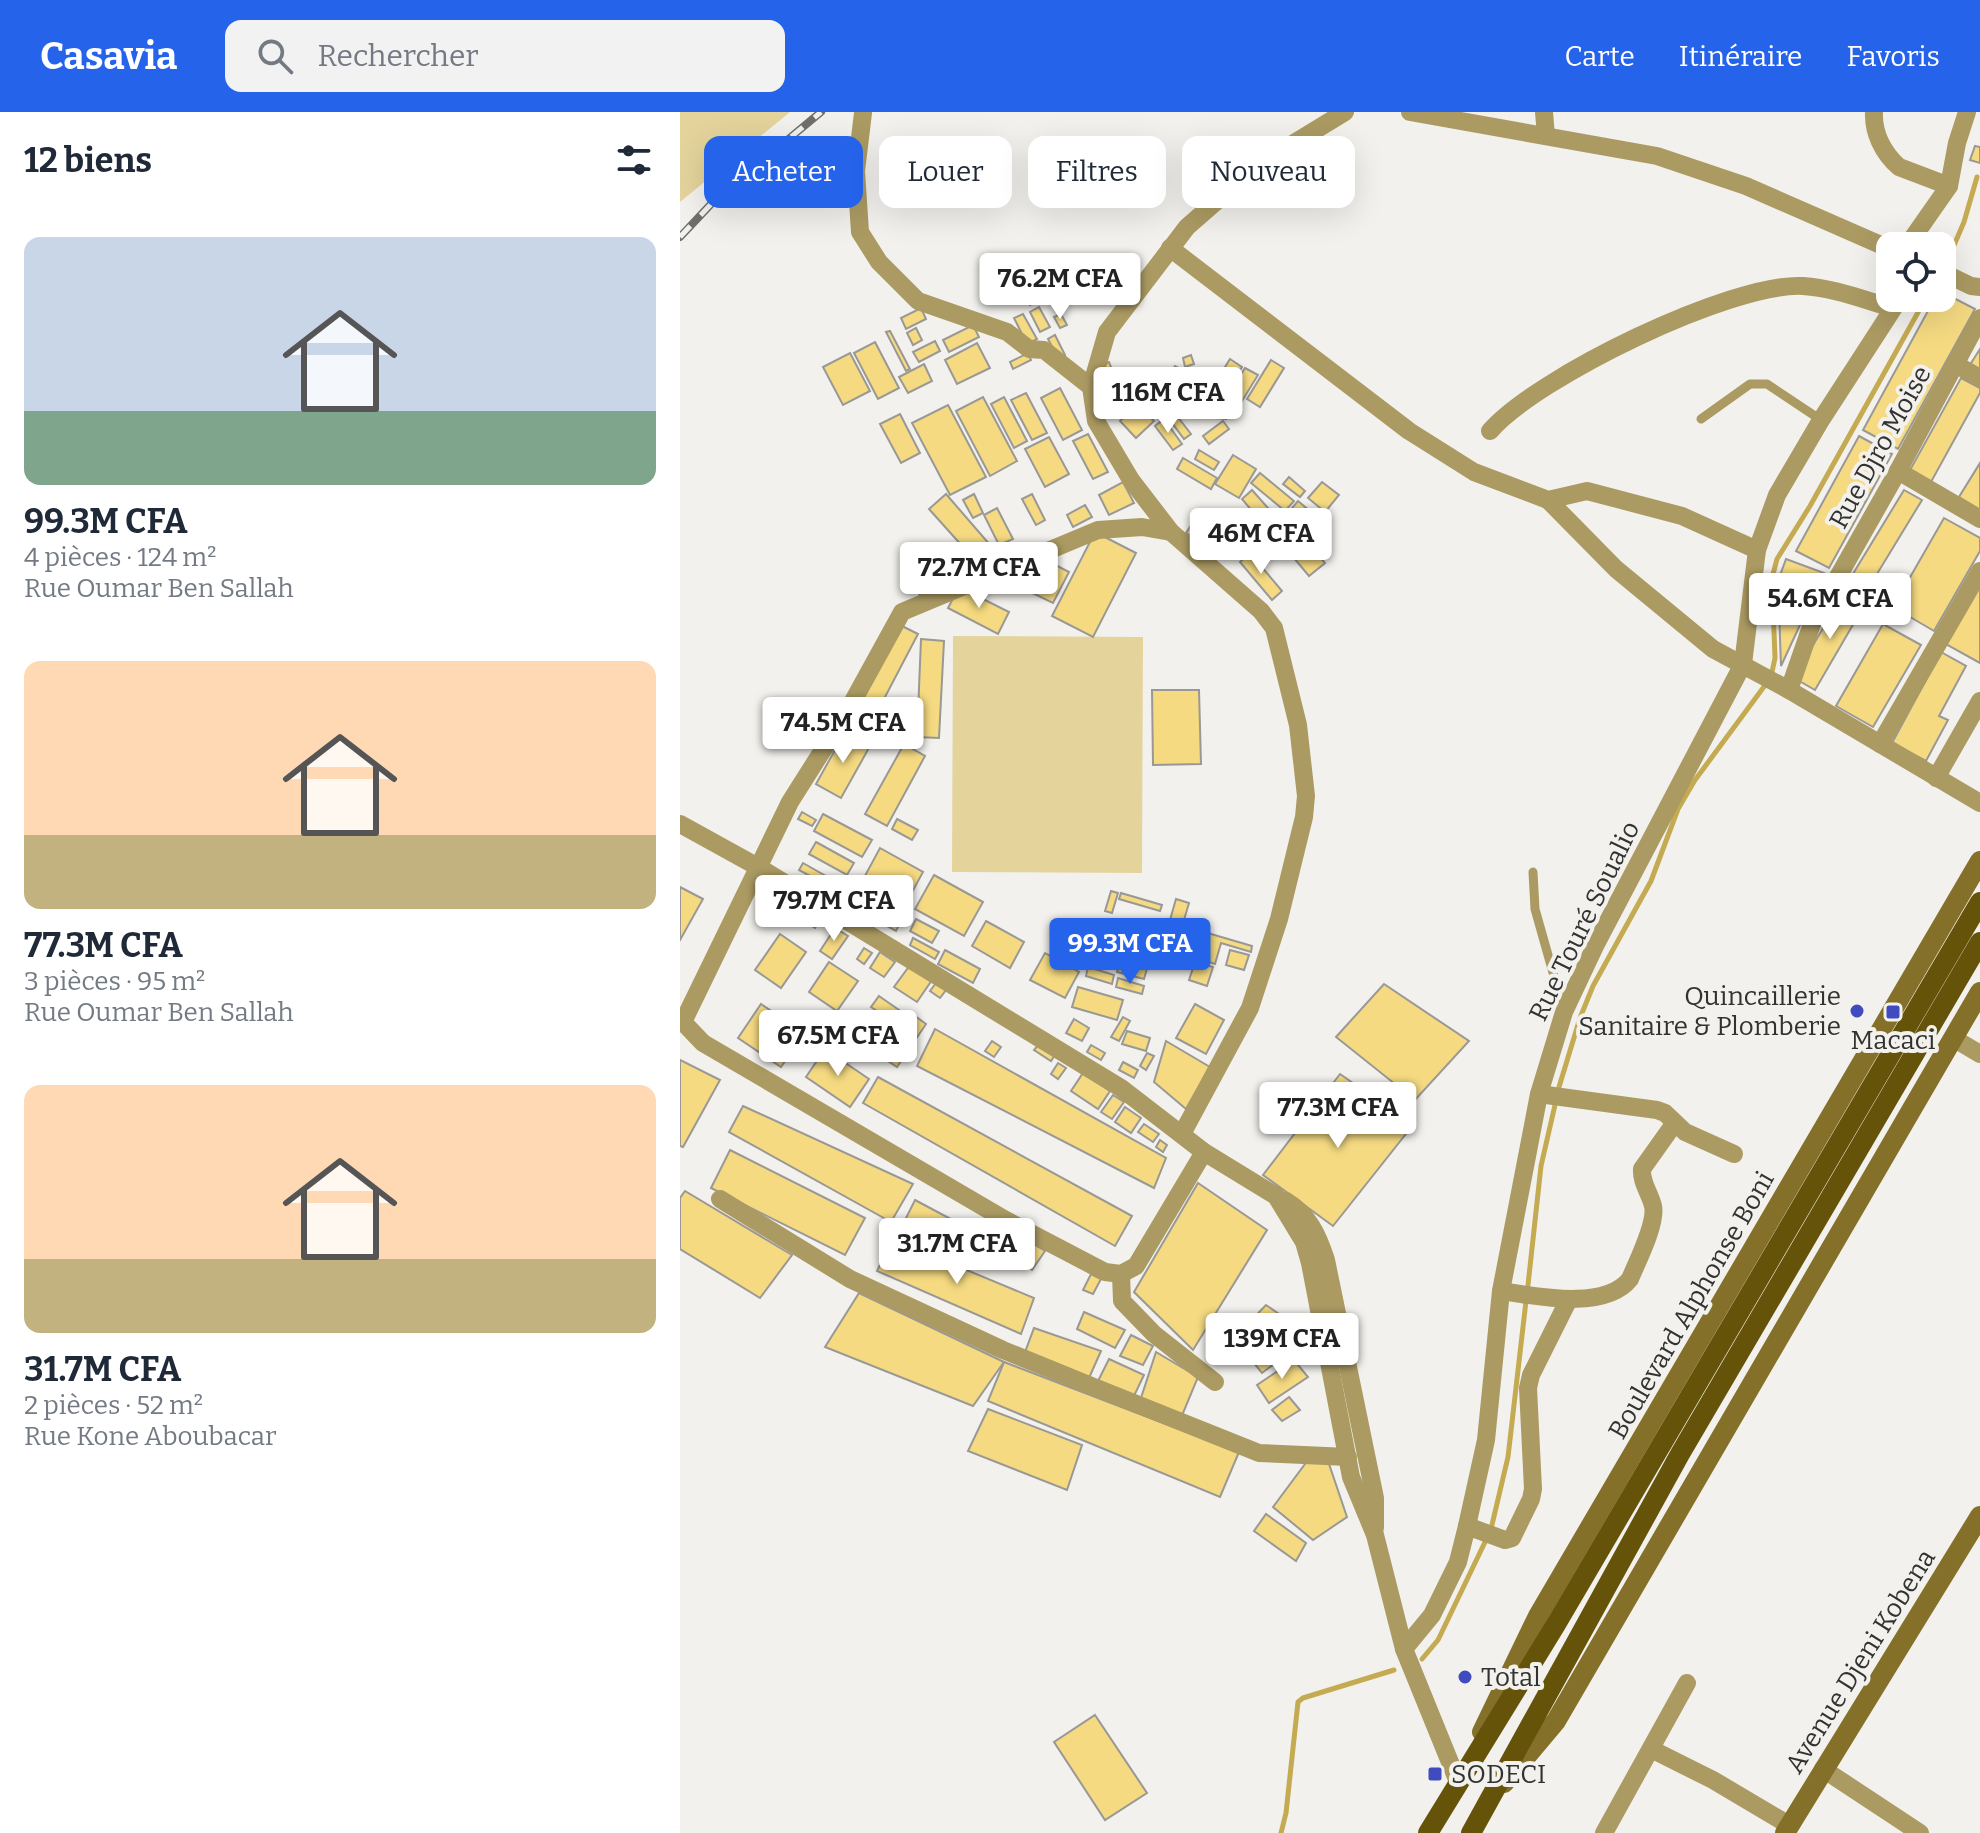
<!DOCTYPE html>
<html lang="fr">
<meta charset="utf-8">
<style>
:root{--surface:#fff;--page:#f2f2f3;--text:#1f2937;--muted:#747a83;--accent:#2563eb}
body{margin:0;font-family:Bitter,serif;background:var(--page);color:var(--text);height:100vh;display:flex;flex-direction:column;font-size:30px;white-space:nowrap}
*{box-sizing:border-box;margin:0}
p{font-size:26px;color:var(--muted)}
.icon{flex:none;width:44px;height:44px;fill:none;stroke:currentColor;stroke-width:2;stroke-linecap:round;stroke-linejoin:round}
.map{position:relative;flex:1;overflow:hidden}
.sheet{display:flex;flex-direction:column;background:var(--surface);width:680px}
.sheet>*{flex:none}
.top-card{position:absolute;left:24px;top:24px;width:760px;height:72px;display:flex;gap:16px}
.fabs{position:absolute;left:1196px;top:120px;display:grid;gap:16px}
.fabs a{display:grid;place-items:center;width:80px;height:80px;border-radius:16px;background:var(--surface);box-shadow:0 8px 32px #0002;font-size:40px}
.price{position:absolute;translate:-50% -68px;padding:0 18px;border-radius:8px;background:#fff;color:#222;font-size:26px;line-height:52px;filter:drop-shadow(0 2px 4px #0008)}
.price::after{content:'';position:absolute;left:50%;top:48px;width:24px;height:18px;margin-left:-12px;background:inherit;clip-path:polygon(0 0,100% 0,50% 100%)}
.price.selected{background:var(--accent);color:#fff}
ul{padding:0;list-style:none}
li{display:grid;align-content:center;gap:16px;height:424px;padding:0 24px}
li span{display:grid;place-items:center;height:248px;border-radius:16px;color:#555}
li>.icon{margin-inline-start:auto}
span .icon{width:144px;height:144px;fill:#fffc;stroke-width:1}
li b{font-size:34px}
h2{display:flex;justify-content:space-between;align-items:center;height:96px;padding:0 24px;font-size:34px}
.tag{padding:0 28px;border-radius:16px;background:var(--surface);box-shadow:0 8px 32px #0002;font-size:28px;line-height:72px}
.tag.selected{background:var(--accent);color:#fff}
header{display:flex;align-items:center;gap:48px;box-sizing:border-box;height:112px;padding:0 40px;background:var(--accent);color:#fff}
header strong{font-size:38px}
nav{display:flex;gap:44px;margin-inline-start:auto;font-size:28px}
.search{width:560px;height:72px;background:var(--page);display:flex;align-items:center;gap:20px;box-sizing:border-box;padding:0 28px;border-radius:16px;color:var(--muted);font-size:30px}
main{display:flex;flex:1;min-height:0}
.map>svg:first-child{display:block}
.green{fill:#e4d39b}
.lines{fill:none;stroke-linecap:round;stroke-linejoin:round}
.stream{stroke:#c4aa51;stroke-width:5}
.building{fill:#f5da82;stroke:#999895;stroke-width:2}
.lane{stroke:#ab9a62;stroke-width:9}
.street{stroke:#ab9a62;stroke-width:18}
.secondary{stroke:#847028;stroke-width:20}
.primary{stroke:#655309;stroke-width:20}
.rail-casing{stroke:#6f6f6c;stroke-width:8}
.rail{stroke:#f2f1ed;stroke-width:5;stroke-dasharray:15;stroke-linecap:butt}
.poi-dot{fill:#404bbf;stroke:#f2f1ed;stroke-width:3}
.labels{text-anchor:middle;stroke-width:8;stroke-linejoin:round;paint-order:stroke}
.street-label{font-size:26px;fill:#323230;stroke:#f2f1ed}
.poi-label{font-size:26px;fill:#323230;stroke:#f2f1ed;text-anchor:start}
</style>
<header>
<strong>Casavia</strong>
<div class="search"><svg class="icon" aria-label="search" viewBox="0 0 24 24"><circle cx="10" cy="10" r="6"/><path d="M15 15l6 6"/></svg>Rechercher</div>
<nav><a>Carte</a><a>Itinéraire</a><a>Favoris</a></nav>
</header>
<main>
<section class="sheet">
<h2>12 biens<svg class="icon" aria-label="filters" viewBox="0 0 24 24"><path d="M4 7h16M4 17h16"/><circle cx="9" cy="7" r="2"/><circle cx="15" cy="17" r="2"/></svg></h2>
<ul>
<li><span style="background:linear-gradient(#c9d6e8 70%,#7fa58c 0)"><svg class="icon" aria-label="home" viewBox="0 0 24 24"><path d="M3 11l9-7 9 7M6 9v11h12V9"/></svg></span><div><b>99.3M CFA</b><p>4 pièces · 124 m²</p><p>Rue Oumar Ben Sallah</p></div></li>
<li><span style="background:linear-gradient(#ffd9b3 70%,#c2b280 0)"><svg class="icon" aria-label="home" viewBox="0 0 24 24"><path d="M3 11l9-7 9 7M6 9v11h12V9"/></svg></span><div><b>77.3M CFA</b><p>3 pièces · 95 m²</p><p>Rue Oumar Ben Sallah</p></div></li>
<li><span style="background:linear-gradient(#ffd9b3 70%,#c2b280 0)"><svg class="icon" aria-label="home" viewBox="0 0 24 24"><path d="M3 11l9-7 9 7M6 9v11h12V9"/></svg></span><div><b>31.7M CFA</b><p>2 pièces · 52 m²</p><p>Rue Kone Aboubacar</p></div></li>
</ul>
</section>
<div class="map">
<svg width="1300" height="1721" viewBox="0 0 1300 1721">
<rect width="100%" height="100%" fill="#f2f1ed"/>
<g class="green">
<polygon points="0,0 110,0 0,90"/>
<polygon points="273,524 463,525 462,761 272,760"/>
</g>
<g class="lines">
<g class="stream">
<polyline points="1266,152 1284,110 1297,65"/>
<polyline points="1092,560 1095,546 1092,466 1097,447 1130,394 1246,186"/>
<polyline points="879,975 900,906 913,874 971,769 998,697 1015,668 1086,572"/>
<polyline points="848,1173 861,1054 875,993"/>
<polyline points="811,1417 828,1345 846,1189"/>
<polyline points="742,1547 758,1528 806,1428"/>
<polyline points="601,1721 606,1701 618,1590 623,1586 714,1558"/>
</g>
</g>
<g class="building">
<polygon points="1295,34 1300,35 1300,51 1290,48"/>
<polygon points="1262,180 1295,197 1218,337 1183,318 1255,186 1262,186"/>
<polygon points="360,182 362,187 350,193 347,188"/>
<polygon points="359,195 370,215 360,220 350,200"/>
<polygon points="241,196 246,207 226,217 221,206"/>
<polygon points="343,202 357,227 347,232 334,206"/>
<polygon points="381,202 387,213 380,216 374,205"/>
<polygon points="293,213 299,225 269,240 263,228"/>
<polygon points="236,216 242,228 233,233 227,221"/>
<polygon points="210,219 230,257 226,259 206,220"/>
<polygon points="375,223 385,243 378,246 368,227"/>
<polygon points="255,229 260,239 239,250 233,240"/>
<polygon points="195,230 219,276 198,287 174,241"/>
<polygon points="297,231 310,256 277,272 265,248"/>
<polygon points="1300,237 1300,267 1286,259"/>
<polygon points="170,241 190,279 163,293 143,255"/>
<polygon points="348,241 351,248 333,257 330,250"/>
<polygon points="511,243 514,252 505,255 503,246"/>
<polygon points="550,247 562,255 538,294 526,286"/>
<polygon points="591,248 604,256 580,295 567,287"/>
<polygon points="429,250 438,273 430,275 422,253"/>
<polygon points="244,252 252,269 228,281 219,265"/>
<polygon points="495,254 527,272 520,285 488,266"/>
<polygon points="565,256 578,263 554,302 541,295"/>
<polygon points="454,259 458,265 452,270 447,264"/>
<polygon points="1281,266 1300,276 1300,281 1251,370 1230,358"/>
<polygon points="426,267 431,280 424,282 420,269"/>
<polygon points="473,273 488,282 481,295 466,286"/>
<polygon points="380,276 402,318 383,328 361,286"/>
<polygon points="450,277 458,286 440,304 431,295"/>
<polygon points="505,277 515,291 512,293 502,279"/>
<polygon points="346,281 367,321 352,328 331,288"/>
<polygon points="303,285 337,349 310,364 276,299"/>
<polygon points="324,285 347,329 334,336 311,292"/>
<polygon points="501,286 509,298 504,302 495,290"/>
<polygon points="457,292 474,309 456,326 440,309"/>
<polygon points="268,293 306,365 270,383 232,311"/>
<polygon points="490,295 511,322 504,327 484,300"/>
<polygon points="516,296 546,299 546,307 515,304"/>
<polygon points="220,302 240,341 221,351 200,312"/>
<polygon points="484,307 502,332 493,338 475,314"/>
<polygon points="543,309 549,317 529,332 523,324"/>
<polygon points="408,322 428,360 413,367 393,329"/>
<polygon points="1179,324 1212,342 1149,456 1116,439"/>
<polygon points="369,325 389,362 365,375 345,337"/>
<polygon points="519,338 539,350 534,358 515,347"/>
<polygon points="553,343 576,357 559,386 535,372"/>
<polygon points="503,346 537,366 531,377 497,357"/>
<polygon points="1300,351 1300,398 1279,385"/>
<polygon points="580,361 614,389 605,399 571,371"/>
<polygon points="609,365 625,379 620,385 603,372"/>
<polygon points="443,370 454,391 429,403 419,383"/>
<polygon points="642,370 659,383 645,400 628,386"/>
<polygon points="572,378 595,404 584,413 562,387"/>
<polygon points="1224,378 1242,388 1186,480 1168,470"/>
<polygon points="266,382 317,441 301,455 249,397"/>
<polygon points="294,382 303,401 293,406 283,388"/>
<polygon points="352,382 365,408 356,413 342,387"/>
<polygon points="618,389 643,410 633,422 608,401"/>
<polygon points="405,393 412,405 393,415 387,403"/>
<polygon points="317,396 333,427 319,433 304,403"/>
<polygon points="540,400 564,414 559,423 535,409"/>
<polygon points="517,404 556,427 546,444 506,421"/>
<polygon points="1264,406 1300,426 1300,439 1254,519 1213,495"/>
<polygon points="594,410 616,437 609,442 587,416"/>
<polygon points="415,420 456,441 413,525 372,504"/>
<polygon points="578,421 583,427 579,431 589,444 582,450 566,431"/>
<polygon points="629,432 645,451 629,464 613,445"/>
<polygon points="570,441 602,479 592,488 560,450"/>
<polygon points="252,444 267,461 241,484 226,467"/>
<polygon points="358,444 389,460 373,491 342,476"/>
<polygon points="1106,447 1144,461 1101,554 1098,469"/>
<polygon points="1300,473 1300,551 1266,532"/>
<polygon points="279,475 329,500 318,522 268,496"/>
<polygon points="1164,480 1185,492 1135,578 1114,566"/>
<polygon points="218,512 238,522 193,608 173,598"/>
<polygon points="1203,512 1241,533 1193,615 1156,594"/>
<polygon points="241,527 264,529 259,626 237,625"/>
<polygon points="1261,540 1286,554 1259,604 1268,608 1246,649 1212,631"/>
<polygon points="472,578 519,578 521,652 473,653"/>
<polygon points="165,620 190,634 161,686 136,672"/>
<polygon points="224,632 245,644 207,714 185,702"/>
<polygon points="122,700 136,708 132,714 118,707"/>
<polygon points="143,702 192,728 182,745 134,719"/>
<polygon points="217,707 238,718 232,728 212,717"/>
<polygon points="136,730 174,751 167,763 129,742"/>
<polygon points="200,736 243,760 223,797 180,773"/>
<polygon points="123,751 169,777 165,783 119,758"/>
<polygon points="254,763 303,790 284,824 235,797"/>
<polygon points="0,775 23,787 0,828"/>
<polygon points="102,777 143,805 135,816 94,788"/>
<polygon points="431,779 438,781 432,801 425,799"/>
<polygon points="441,781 482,793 480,799 439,787"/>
<polygon points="496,787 509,791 490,856 477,853"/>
<polygon points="200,797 221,809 216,819 194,807"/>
<polygon points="236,807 259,819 252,831 230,819"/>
<polygon points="306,809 344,830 330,856 292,834"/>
<polygon points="155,816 168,824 152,847 140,839"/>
<polygon points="514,817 572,834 571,840 541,831 535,852 507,843"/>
<polygon points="100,822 126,840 101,876 75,858"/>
<polygon points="420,824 442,830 434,857 412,851"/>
<polygon points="233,826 259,840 255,847 230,833"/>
<polygon points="445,831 472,839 464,867 437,860"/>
<polygon points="184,836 192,841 184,852 177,847"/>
<polygon points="265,838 300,857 293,871 258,852"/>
<polygon points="550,838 569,843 564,858 546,853"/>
<polygon points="200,840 215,850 204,865 190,856"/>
<polygon points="365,841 399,860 385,886 350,868"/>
<polygon points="149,850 178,869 157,899 129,880"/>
<polygon points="515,850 533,855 527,874 509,868"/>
<polygon points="230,853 252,868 237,890 214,875"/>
<polygon points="408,855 434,863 432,872 406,864"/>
<polygon points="438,866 464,874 462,882 436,875"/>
<polygon points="256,871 266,878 260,886 250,879"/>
<polygon points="704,872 789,929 735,988 656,925"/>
<polygon points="398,875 443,888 437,908 392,895"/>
<polygon points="199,884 229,905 222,916 191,895"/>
<polygon points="81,892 124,921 101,955 58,926"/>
<polygon points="515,892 544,908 526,942 496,926"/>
<polygon points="235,904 246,912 217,955 193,939 206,919 219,927"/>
<polygon points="443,905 450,909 439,929 431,925"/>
<polygon points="394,907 409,916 402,929 386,921"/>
<polygon points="169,910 185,921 180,929 164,918"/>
<polygon points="255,917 486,1046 474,1076 237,954"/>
<polygon points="447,919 470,926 466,939 442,932"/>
<polygon points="312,929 321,935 314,945 305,939"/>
<polygon points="486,929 530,955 506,997 474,970"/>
<polygon points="359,932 375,943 371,949 354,938"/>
<polygon points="411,933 425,941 421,948 407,940"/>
<polygon points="145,937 189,967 170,995 126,965"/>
<polygon points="467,941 474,944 466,958 460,954"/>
<polygon points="0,948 40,968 3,1035 0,1034"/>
<polygon points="443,950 458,958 454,966 439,958"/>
<polygon points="378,951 386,956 378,967 371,962"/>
<polygon points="403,961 430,979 418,997 391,979"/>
<polygon points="660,962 733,1013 653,1114 583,1063"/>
<polygon points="198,965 452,1104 435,1134 183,991"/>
<polygon points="433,983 444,990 432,1007 421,1000"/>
<polygon points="63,994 233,1072 211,1110 49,1020"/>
<polygon points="445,995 461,1006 451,1021 435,1010"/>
<polygon points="464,1012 479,1022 473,1030 458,1020"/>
<polygon points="480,1028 487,1033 483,1040 476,1035"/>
<polygon points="50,1038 185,1106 165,1143 31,1076"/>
<polygon points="518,1071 587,1118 513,1238 454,1180"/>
<polygon points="5,1079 112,1143 80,1186 0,1137 0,1086"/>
<polygon points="235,1088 282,1113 266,1141 219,1120"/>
<polygon points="286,1118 315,1133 302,1157 273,1144"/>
<polygon points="337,1122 365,1139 352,1158 326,1141"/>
<polygon points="212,1127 354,1186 341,1222 197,1159"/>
<polygon points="411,1162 421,1167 413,1182 403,1178"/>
<polygon points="179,1181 324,1250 293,1294 145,1235"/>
<polygon points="586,1193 602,1204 567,1241 553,1227"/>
<polygon points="404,1200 445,1218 435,1236 397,1217"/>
<polygon points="354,1216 421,1239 409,1266 344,1243"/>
<polygon points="451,1223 473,1234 463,1253 440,1244"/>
<polygon points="595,1233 605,1244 582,1261 573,1250"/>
<polygon points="476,1240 518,1265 501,1306 460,1289"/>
<polygon points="429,1247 464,1263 453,1286 418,1269"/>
<polygon points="614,1248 628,1265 589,1291 577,1273"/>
<polygon points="324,1250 559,1340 540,1385 308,1289"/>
<polygon points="609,1285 620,1298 602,1309 592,1298"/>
<polygon points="308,1297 402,1333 387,1378 288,1339"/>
<polygon points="628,1348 648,1349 667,1405 633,1428 593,1395"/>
<polygon points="586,1402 626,1431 616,1449 574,1419"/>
<polygon points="415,1603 467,1681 425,1708 374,1630"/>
</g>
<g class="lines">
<g class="lane">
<polyline points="1021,307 1070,272 1087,272 1141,308"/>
<polyline points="853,760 855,797 883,896"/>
</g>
<g class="street">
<polyline points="730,0 977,44 1066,74 1210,137"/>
<polyline points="864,0 866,24"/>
<path d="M1194 0C1193 21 1203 41 1219 55L1269 74"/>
<polyline points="183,1 176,59 180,120 199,150 238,189 327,220 349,237 364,238 411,275 416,309 451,368 491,420 581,499 594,516 618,613 626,684 624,705 599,807 570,896 502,1022"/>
<polyline points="1227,134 1269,74 1277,31 1287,0"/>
<polyline points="490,136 729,319 794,360 868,388 907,379 1002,404 1077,438"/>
<polyline points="1262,160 1291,174 1300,175"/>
<polyline points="1275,252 1300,266"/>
<polyline points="411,275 427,220 507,115 578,53 665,0"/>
<path d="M810 319C857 265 1052 170 1123 174 1154 176 1184 188 1213 196"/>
<polyline points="1218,359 1300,407"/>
<polyline points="868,388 936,457 1033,537 1109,578 1300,691"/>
<polyline points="491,420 462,415 418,418 222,500 167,600 110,690 3,910 23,931 324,1107 425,1160 441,1162 456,1154 524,1040"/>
<polyline points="1109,578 1133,509 1218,359 1300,206"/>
<polyline points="1200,632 1300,459"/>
<polyline points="1256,666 1300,589"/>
<polyline points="0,712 80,756 441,976 524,1040 596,1084 624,1130 630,1151 671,1365 695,1423 724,1537 778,1670"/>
<polyline points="1273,926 1300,942"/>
<polyline points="859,982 977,998 985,1001 1005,1020 1054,1042"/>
<polyline points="40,1087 170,1167 323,1238 414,1275 579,1341 668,1345"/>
<path d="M606 1089C629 1103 638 1123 646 1148L695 1386V1416"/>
<polyline points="441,1162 442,1189 474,1222 535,1270"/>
<path d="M821 1179C855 1184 925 1199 950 1167 957 1150 977 1111 973 1094 970 1081 961 1071 962 1057L994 1012"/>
<polyline points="787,1414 825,1428 832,1426 851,1387 853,1377 848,1276 851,1263 888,1189"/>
<polyline points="724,1537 752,1503 778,1450 787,1414 806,1328 821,1179 859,982 884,900 916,832 1063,552 1077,438 1097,383 1141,308 1220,186"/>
<polyline points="971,1637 1033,1668 1109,1713"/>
<polyline points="1143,1657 1240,1721"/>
<polyline points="924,1721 1007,1571"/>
</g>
<g class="secondary">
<polyline points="802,1620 858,1504 1300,749"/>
<polyline points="824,1671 876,1609 1300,880"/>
<polyline points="1105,1721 1300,1404"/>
</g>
<g class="primary">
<polyline points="748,1721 875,1514 1300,790"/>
<polyline points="791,1721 1000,1342 1300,830"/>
</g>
<defs>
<polyline id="rail" points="0,125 33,90 141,0"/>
</defs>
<use href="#rail" class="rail-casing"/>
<use href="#rail" class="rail"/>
</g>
<g class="poi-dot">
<circle cx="1177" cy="899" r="8"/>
<rect x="1205" y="892" width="16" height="16" rx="4"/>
<circle cx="785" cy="1565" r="8"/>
<rect x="747" y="1654" width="16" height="16" rx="4"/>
</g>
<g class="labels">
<g class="street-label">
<text transform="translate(1200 335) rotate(-61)" y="9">Rue Djro Moise</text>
<text transform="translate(904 809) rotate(-64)" y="9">Rue Touré Soualio</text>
<text transform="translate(1011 1193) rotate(-60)" y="9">Boulevard Alphonse Boni</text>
<text transform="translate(1180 1549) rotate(-58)" y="9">Avenue Djeni Kobena</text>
</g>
<g class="poi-label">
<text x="1161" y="893" text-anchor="end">Quincaillerie<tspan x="1161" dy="30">Sanitaire &amp; Plomberie</tspan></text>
<text x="1213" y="937" text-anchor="middle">Macaci</text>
<text x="801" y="1574">Total</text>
<text x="771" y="1671">SODECI</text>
</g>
</g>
</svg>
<div class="fabs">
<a><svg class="icon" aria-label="locate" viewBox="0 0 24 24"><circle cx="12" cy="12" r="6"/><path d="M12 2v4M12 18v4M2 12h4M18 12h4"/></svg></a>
</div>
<b class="price" style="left:380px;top:209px">76.2M CFA</b>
<b class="price" style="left:488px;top:323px">116M CFA</b>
<b class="price" style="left:581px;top:464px">46M CFA</b>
<b class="price" style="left:299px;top:498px">72.7M CFA</b>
<b class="price" style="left:1150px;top:529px">54.6M CFA</b>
<b class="price" style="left:163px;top:653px">74.5M CFA</b>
<b class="price" style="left:154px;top:831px">79.7M CFA</b>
<b class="price selected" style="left:450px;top:874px">99.3M CFA</b>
<b class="price" style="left:158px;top:966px">67.5M CFA</b>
<b class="price" style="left:658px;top:1038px">77.3M CFA</b>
<b class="price" style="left:277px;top:1174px">31.7M CFA</b>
<b class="price" style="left:602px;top:1269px">139M CFA</b>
<div class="top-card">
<a class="tag selected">Acheter</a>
<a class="tag">Louer</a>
<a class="tag">Filtres</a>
<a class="tag">Nouveau</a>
</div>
</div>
</main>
